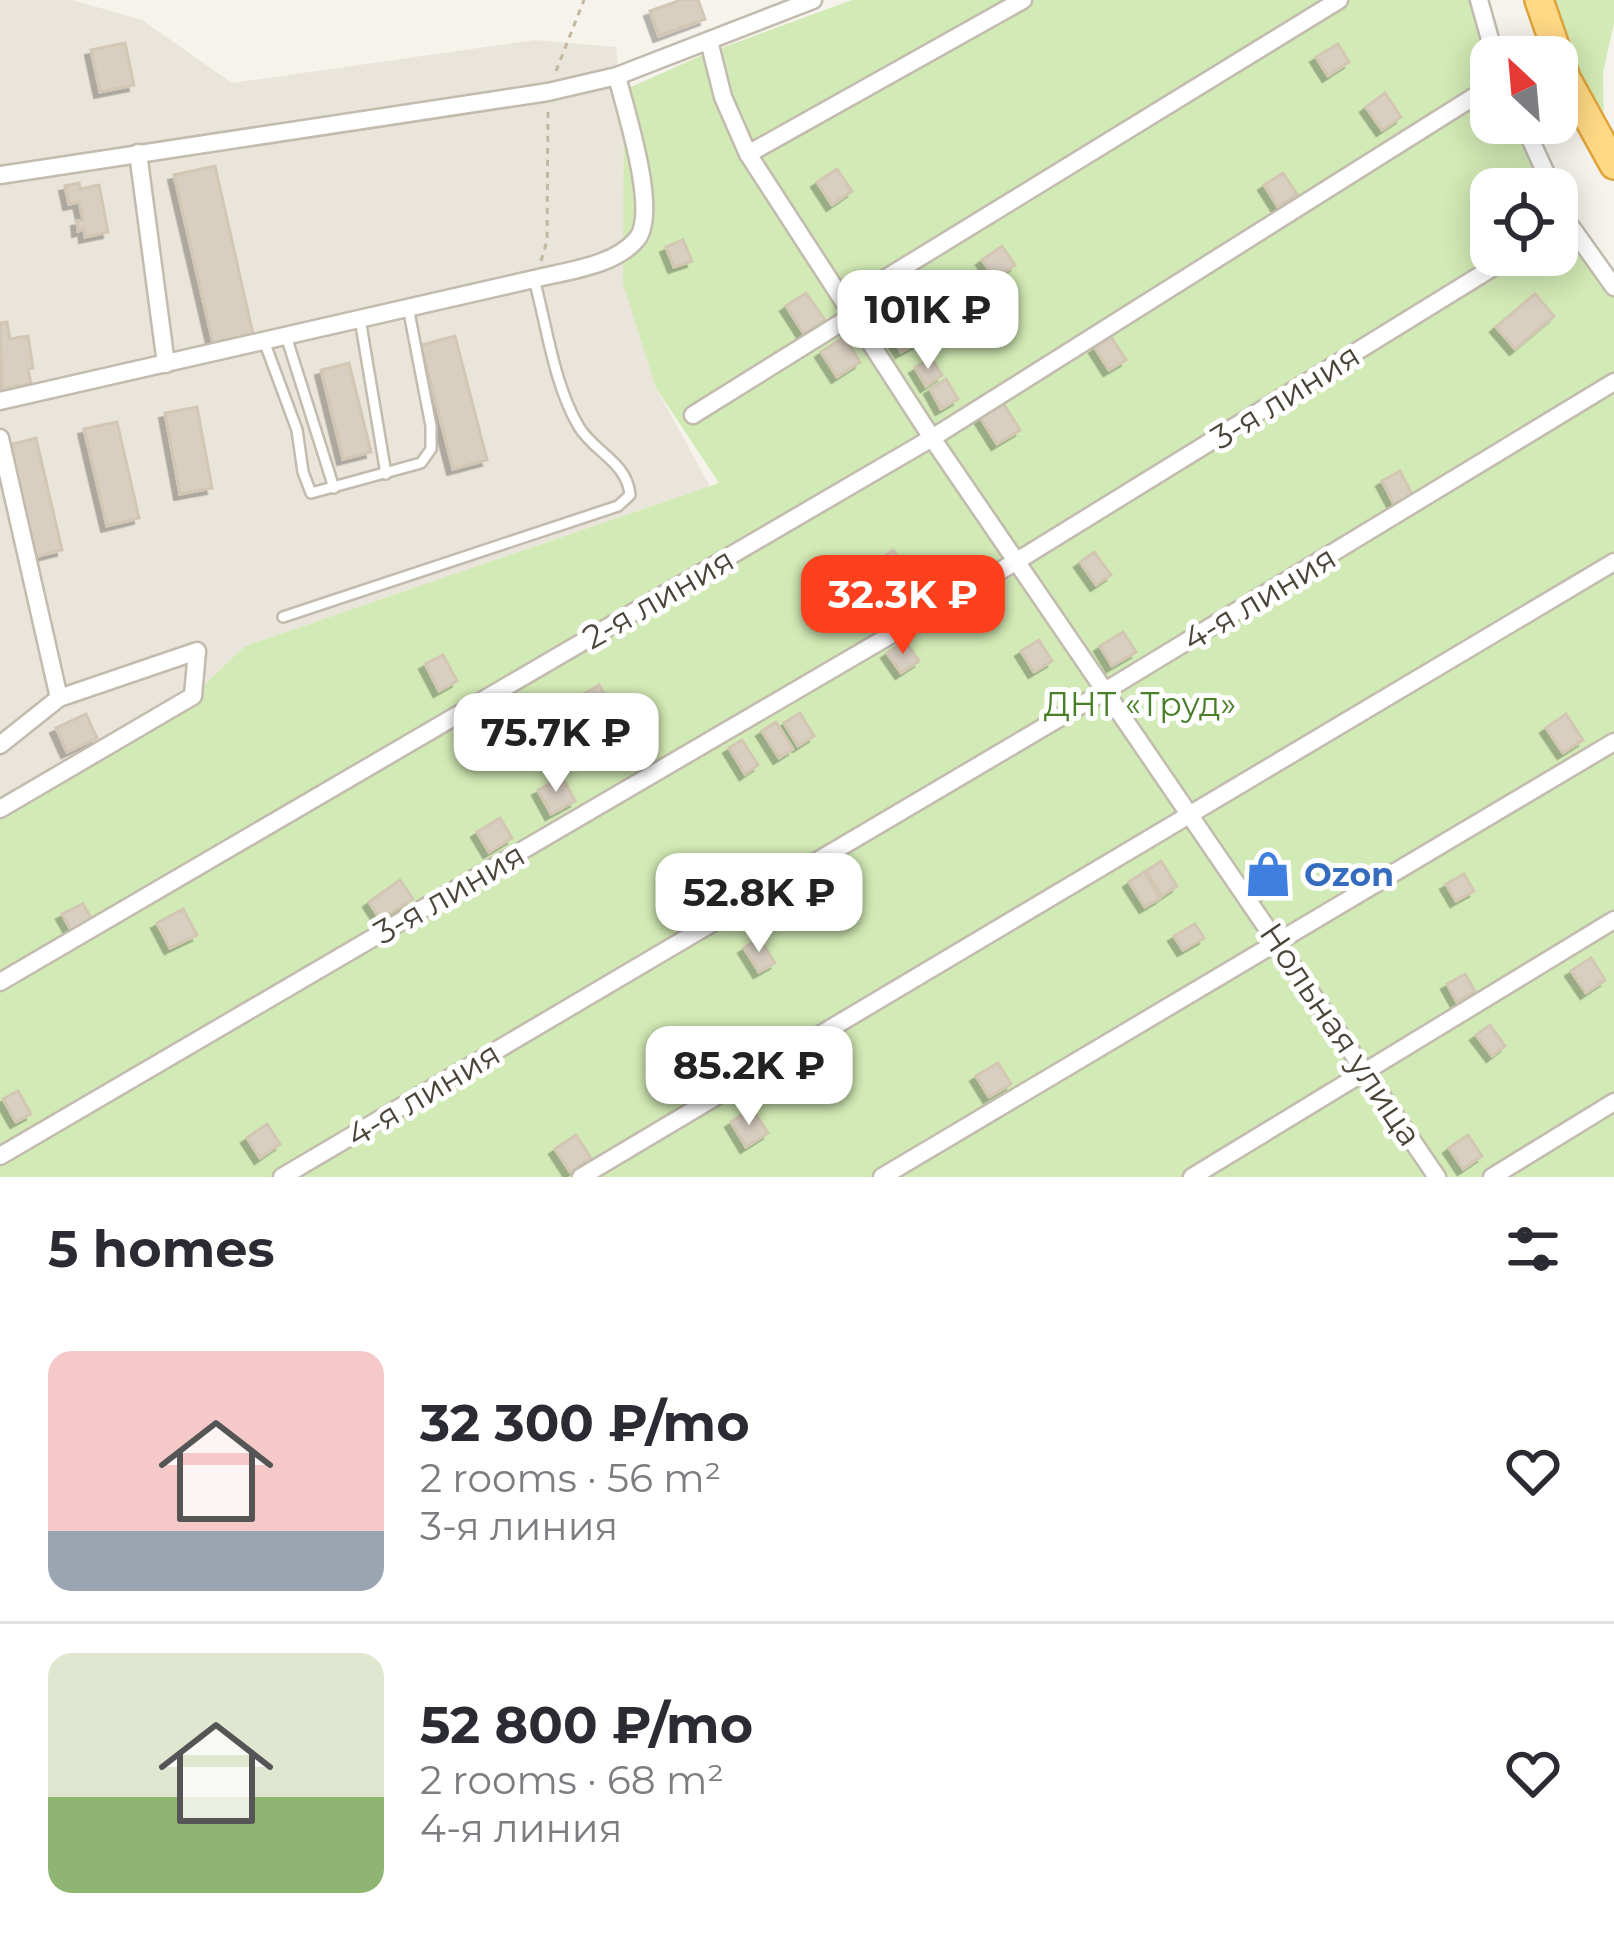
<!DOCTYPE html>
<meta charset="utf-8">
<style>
:root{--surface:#fff;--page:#f2f2f3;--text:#2b2b33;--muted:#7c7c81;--line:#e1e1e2;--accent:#fc3f1d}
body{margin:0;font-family:Montserrat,sans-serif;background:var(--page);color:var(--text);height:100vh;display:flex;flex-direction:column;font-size:45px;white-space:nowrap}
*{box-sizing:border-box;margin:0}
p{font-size:39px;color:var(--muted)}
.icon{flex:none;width:66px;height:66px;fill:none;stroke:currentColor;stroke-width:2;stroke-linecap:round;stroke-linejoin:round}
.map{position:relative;height:1177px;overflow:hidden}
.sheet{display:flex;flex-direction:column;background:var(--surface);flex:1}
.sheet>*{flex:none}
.needle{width:78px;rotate:334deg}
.fabs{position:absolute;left:1470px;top:36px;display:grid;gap:24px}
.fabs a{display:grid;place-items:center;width:108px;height:108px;border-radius:24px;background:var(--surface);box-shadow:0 6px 30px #0003;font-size:60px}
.price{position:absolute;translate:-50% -102px;padding:0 27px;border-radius:24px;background:#fff;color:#222;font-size:39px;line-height:78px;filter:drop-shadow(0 3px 6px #0008)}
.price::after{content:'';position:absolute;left:50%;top:72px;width:36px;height:27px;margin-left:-18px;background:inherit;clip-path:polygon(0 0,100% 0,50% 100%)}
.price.active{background:var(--accent);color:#fff}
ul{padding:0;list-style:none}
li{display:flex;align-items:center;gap:36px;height:300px;padding:0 48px}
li+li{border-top:3px solid var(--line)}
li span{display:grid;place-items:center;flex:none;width:336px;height:240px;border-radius:24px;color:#555}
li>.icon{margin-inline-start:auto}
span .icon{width:144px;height:144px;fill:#fffc;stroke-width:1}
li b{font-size:51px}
h2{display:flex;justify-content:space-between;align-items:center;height:144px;padding:0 48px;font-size:51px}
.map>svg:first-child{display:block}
.residential{fill:#eae5da}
.green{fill:#d2eab5;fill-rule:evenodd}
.building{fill:#d8cfc1;stroke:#d3c7b4;stroke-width:3;filter:url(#shadow)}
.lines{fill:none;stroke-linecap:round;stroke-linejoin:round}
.service-casing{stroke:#c2bbae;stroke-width:14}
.minor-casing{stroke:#c2bbae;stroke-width:21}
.trunk-casing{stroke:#e0a43c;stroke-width:32}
.path{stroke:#c4b79f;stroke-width:3;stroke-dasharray:6 6;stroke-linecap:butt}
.service{stroke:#fff;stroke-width:9}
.minor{stroke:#fff;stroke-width:16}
.trunk{stroke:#ffd985;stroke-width:27}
.labels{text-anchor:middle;stroke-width:10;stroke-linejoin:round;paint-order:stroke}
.street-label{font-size:33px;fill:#4b4439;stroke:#fff}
.park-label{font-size:33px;fill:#4a7f2a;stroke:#fff}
.shop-label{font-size:33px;font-weight:bold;fill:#366cbe;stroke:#fff;text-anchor:start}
</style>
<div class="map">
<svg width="1614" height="1177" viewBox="0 0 1614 1177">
<defs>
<filter id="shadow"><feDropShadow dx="-5.5" dy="5.5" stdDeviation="0" flood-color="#0004"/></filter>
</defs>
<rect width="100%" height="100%" fill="#f6f3ec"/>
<polygon class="residential" points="0,0 72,0 142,20 232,83 535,40 616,47 656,388 710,486 245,646 206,683 0,803"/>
<g class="green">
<path d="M852 0H1483L1504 57H1491V123H1532L1586 248 1614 278V1177H0V803L206 683 245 646 719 483 656 388 623 283 624 90 705 54ZM1491 189H1557V255H1491Z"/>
<polygon points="1555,0 1614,0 1614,23 1603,72 1604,128 1571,56"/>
</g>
<g class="building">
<polygon points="681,0 698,0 705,19 659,36 650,11"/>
<polygon points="125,43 134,85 100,92 91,50"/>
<polygon points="1338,44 1349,62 1328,76 1316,57"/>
<polygon points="1385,93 1401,117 1382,130 1366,107"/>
<polygon points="215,166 253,334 213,343 174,175"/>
<polygon points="837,169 852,191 832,205 817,182"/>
<polygon points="1283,173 1297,194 1278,207 1264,185"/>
<polygon points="79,183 80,189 99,185 108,232 85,237 84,229 78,231 77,221 83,220 79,202 69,204 65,186"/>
<polygon points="683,240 692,261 674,267 666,247"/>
<polygon points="1002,246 1015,265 995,279 982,260"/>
<polygon points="806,293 825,320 804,334 786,306"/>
<polygon points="1535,294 1554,316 1515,349 1496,327"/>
<polygon points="894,298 906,317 886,330 874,311"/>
<polygon points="7,322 10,339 28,336 33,368 28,369 31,383 2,389 0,323"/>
<polygon points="907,323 919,342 901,352 890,334"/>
<polygon points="455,336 487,460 453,469 421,345"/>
<polygon points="844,337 860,362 837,377 821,352"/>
<polygon points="1111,337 1126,360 1109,370 1095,348"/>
<polygon points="931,358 942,375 926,386 915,368"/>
<polygon points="349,363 371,452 343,459 321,370"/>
<polygon points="946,379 958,399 941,409 930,389"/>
<polygon points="1003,403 1020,430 997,444 980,417"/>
<polygon points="197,407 212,488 180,494 165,413"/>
<polygon points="117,422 139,518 107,526 84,429"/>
<polygon points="36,438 62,550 31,558 5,446"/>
<polygon points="1400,471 1412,494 1394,504 1382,481"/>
<polygon points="893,550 912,575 892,590 873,565"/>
<polygon points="1094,552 1111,575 1096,585 1080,562"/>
<polygon points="1123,632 1136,652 1112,666 1100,646"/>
<polygon points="1039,640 1052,661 1034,672 1021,651"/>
<polygon points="905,641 919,661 901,673 887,653"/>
<polygon points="443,655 457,681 439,691 425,664"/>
<polygon points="599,685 614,711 592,724 577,698"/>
<polygon points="800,713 814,736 798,746 784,723"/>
<polygon points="86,714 97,738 67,752 56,728"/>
<polygon points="1566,714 1583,740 1563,753 1546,728"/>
<polygon points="776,722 793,749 779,758 762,731"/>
<polygon points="742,740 758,765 745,774 729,748"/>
<polygon points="562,777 575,801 551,814 538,790"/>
<polygon points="500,818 512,838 489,852 477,832"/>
<polygon points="1161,861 1177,886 1162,896 1146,871"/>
<polygon points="1270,863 1284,882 1265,896 1251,878"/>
<polygon points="1144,872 1160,898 1145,907 1129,882"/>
<polygon points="1464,874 1474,891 1456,901 1446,884"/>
<polygon points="400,880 413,899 380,919 369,902"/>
<polygon points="83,904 93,921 72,932 62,914"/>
<polygon points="183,909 197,935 170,948 157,923"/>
<polygon points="1195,924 1204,938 1183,950 1174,936"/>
<polygon points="759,938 775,963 759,972 744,948"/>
<polygon points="1591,958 1605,980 1586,993 1571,971"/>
<polygon points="1465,974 1475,991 1457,1002 1447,984"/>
<polygon points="1490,1025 1505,1046 1492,1056 1476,1035"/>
<polygon points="998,1063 1011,1084 989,1097 976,1076"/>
<polygon points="18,1091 31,1114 16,1122 3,1099"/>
<polygon points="752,1109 768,1133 746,1147 731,1122"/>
<polygon points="267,1124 280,1144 260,1158 247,1138"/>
<polygon points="576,1135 591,1158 570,1172 555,1149"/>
<polygon points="1468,1135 1482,1156 1463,1169 1449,1148"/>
</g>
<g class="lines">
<defs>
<g id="service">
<polyline points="360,319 386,474"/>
<polyline points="286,336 334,488"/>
<polyline points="264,341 297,430 303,472 311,493 421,463 431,449 431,426 408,307"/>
<path d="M283 617 618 506 630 495C627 462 595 453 579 427 554 385 547 327 534 279"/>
</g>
<g id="minor">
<polyline points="1479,0 1495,57"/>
<polyline points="709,41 723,97 748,154 932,438 1437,1177"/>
<polyline points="1523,123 1553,189"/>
<polyline points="138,153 166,364"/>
<polyline points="748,154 1023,0"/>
<polyline points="0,175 548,92 617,76 813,0"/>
<polyline points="1557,197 1567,221 1614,287"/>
<polyline points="847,302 1339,0"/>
<path d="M0 401 534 279C566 271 615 266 637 239 659 211 625 110 617 76"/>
<polyline points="693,415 855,314"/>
<polyline points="0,438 59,698"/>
<polyline points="0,745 59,698 197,651 193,696 0,809"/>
<polyline points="0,982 932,438 1491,86"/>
<polyline points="0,1156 1017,561 1513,255"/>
<polyline points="282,1177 1105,691 1614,382"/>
<polyline points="581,1177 1614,562"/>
<polyline points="882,1177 1614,742"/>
<polyline points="1192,1177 1614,920"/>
<polyline points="1492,1177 1614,1102"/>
</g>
<polyline id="trunk" points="1539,0 1566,78 1614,165"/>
</defs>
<use href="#service" class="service-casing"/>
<use href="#minor" class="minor-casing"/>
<use href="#trunk" class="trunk-casing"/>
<g class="path">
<polyline points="556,71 584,0"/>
<polyline points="541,261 547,241 548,109"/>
</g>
<use href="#service" class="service"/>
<use href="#minor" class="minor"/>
<use href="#trunk" class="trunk"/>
</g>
<defs>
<symbol id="shop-bare" viewBox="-9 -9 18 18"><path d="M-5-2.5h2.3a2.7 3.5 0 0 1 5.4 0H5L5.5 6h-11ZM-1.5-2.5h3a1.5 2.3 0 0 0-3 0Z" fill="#3f7fe0" stroke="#fff" stroke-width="2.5" paint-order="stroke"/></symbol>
</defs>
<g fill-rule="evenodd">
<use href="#shop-bare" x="1235" y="841" width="66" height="66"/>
</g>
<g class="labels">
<g class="street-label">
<text transform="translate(1285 396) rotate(-32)" y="12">3-я линия</text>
<text transform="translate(658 598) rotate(-30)" y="12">2-я линия</text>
<text transform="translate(1259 598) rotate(-31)" y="12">4-я линия</text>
<text transform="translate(449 893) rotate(-30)" y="12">3-я линия</text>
<text transform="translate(1341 1034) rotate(56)" y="12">Нольная улица</text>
<text transform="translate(423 1094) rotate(-31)" y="12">4-я линия</text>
</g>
<g class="park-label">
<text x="1140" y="716">ДНТ «Труд»</text>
</g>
<g class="shop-label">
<text x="1304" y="886">Ozon</text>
</g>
</g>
</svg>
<div class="fabs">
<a><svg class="needle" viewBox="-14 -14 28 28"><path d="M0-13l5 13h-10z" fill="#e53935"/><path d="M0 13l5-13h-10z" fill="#7c7c81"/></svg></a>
<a><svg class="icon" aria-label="locate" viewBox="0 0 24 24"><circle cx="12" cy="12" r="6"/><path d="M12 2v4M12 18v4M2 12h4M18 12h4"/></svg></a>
</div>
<b class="price" style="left:928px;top:372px">101K ₽</b>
<b class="price active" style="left:903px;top:657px">32.3K ₽</b>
<b class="price" style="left:556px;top:795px">75.7K ₽</b>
<b class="price" style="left:759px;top:955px">52.8K ₽</b>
<b class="price" style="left:749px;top:1128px">85.2K ₽</b>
</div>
<section class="sheet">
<h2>5 homes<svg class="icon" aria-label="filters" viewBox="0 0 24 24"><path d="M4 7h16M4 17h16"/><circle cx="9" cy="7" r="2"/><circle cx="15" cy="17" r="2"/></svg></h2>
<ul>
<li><span style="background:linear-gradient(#f6c9c9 75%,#9aa5b1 0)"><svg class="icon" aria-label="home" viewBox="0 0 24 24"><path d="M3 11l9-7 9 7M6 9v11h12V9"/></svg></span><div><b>32 300 ₽/mo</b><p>2 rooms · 56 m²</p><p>3-я линия</p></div><svg class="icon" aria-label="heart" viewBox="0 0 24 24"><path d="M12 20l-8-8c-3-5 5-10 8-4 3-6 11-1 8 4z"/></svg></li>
<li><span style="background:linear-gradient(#dfe7d0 60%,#8fb573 0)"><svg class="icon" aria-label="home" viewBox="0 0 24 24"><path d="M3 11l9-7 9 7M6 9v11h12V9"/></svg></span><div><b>52 800 ₽/mo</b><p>2 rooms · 68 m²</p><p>4-я линия</p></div><svg class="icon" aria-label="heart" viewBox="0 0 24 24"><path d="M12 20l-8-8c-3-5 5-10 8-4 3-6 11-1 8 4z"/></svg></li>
</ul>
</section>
